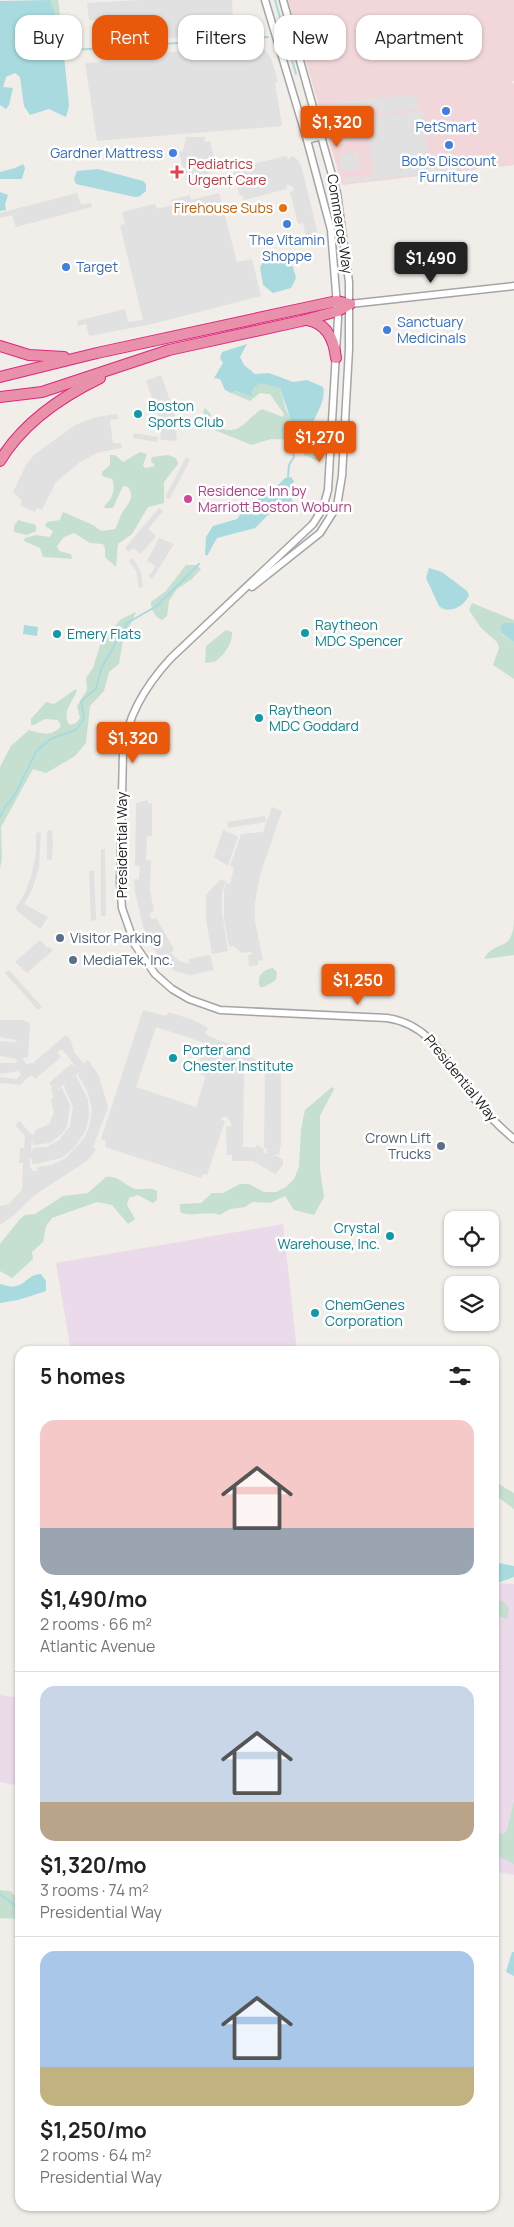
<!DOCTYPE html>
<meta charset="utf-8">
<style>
:root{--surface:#fff;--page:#f6f6f6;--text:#222;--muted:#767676;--line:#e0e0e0;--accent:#ea580c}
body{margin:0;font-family:Manrope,sans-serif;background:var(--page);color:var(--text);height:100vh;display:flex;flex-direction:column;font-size:19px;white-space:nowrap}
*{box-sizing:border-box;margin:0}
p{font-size:16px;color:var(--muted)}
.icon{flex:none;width:28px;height:28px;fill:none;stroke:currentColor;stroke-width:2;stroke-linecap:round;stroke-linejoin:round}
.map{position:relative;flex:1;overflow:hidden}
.panel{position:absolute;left:15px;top:1346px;width:484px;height:865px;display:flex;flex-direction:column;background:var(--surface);border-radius:15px;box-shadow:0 1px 4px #0004}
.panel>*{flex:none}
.guide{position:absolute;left:15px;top:15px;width:485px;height:45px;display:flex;gap:10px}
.tools{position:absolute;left:444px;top:1211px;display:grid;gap:10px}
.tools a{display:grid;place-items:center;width:55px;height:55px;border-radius:10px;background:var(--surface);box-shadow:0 1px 4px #0004;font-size:25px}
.price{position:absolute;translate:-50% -42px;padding:0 11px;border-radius:5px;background:var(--accent);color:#fff;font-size:16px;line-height:32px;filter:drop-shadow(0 1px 2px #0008)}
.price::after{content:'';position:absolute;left:50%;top:30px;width:15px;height:11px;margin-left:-8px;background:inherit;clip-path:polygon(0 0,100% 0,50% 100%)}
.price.current{background:#222;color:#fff}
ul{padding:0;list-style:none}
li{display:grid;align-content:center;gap:10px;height:265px;padding:0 25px}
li+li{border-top:1px solid var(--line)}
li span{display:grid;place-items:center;height:155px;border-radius:15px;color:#555}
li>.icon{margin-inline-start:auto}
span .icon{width:90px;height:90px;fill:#fffc;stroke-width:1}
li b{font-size:21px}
h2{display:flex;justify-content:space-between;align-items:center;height:60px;padding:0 25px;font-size:21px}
.tag{padding:0 18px;border-radius:15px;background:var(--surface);box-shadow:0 1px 4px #0004;font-size:18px;line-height:45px}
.tag.current{background:var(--accent);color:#fff}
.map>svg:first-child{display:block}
.commercial{fill:#f2d7da}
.industrial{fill:#ebdaea}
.wetland{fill:#c5e0d0}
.parking{fill:#e1e1e1;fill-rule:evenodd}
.water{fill:#a8dadf}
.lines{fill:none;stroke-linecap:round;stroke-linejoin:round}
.stream{stroke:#a8dadf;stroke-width:2}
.tertiary-casing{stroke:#a5a5a5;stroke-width:9}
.motorway-casing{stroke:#de267c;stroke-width:12}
.tertiary{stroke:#fff;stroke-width:6}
.motorway{stroke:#e990ab;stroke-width:10}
.shop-dot{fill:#3f7fe0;stroke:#fff;stroke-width:2}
.health-dot{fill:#e0444e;stroke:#fff;stroke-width:2}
.food-dot{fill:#e8710a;stroke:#fff;stroke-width:2}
.culture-dot{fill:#0f9aa8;stroke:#fff;stroke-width:2}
.hotel-dot{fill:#d1479c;stroke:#fff;stroke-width:2}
.service-dot{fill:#5c6f8a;stroke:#fff;stroke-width:2}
.labels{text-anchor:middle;stroke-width:5;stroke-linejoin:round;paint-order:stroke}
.shop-label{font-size:14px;fill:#366cbe;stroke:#fff}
.health-label{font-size:14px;fill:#be3a42;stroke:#fff;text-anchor:start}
.food-label{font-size:14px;fill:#c56008;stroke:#fff;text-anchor:end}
.street-label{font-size:14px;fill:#212121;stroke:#fff}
.culture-label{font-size:14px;fill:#0d838f;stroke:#fff;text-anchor:start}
.hotel-label{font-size:14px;fill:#b23c85;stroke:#fff;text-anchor:start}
.service-label{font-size:14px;fill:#4e5e75;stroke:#fff;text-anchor:start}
</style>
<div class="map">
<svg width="514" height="2227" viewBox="0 0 514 2227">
<rect width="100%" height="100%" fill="#f1ede8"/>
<polygon class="commercial" points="288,0 514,0 514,81 511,81 514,84 514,165 342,185"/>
<g class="industrial">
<polygon points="283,1224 297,1351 71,1351 56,1263"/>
<polygon points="494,1583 514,1584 514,1875 494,1871"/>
<polygon points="0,1695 20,1698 20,1786 0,1782"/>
</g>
<g class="wetland">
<polygon points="50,0 58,0 63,35 60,45 55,12"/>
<path d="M260 382 280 388 286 410 295 425 301 426V436L305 440 323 439 320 462 304 455 296 440 271 439 252 445 212 429 203 412 205 408 210 413 215 425C239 440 245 419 262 409L283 417 284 414 270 394 260 393 250 401 231 393 236 391 253 394 252 388Z"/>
<path d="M140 452 147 454 143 465 145 468 155 466 151 461 152 457 168 455 176 458 178 464 164 482V503L148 507 132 534 118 544 116 567 105 557V548L103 544 90 543 74 533 64 537 57 546 59 551 71 554 72 559 43 557 40 548 24 541 25 538 36 535 50 537 53 531 45 526 47 522 60 520 63 512 93 525 101 531 115 529C118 524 119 519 122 513 127 504 136 498 128 487L123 486 113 508H105L104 506C112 500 116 489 112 479L102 476V472L110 465V455H115L123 462Z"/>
<polygon points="18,520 36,525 36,531 27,535 14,532 14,526"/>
<path d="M186 565H196L201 569 192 579 177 589 169 601 167 616 162 620C155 617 151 610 151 602L166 591Z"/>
<polygon points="472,603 514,620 514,623 509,623 500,627 501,634 514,642 514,679 493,665 499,648 497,642 481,628 469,610"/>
<path d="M136 612 123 641 119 664 109 672 104 691 90 706 86 743 75 756 46 773 33 769 1 827 2 859 0 868V767L11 746 29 730C40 733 51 738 61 726L58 720 45 719 34 725H31V719L46 702 54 704 76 689 77 691C73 701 60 714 70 725L76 723 80 718 77 706 87 690 86 678 93 668 101 642 121 619Z"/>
<path d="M226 630 232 632C233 643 223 657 214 662L205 663 206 646Z"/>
<path d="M514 919V955L484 959C495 938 513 955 514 919Z"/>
<path d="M273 968 277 972 276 980 264 987H260C256 977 263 969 273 968Z"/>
<path d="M332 1087 334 1089 320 1116V1169L324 1197 314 1215 294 1210 285 1196 270 1203 252 1202 245 1207 230 1209 220 1215C206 1210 190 1218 180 1212V1204L201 1203 212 1193H223L240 1184H249L264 1192H276L286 1187 294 1179 299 1167 301 1129 305 1110Z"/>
<path d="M106 1177C119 1175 125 1186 136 1189 144 1190 150 1187 157 1191V1200L153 1203 138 1195 129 1198 127 1205 135 1219 128 1224 112 1205 97 1202 52 1218 46 1226 43 1242 32 1252 33 1259 12 1278 0 1271V1244L20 1219 25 1215 35 1214 63 1196 88 1193Z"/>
<polygon points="497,1483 514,1493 514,1509 494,1494 495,1484"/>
<polygon points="494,1601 503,1601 509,1608 507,1619 494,1615"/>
<polygon points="514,1801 514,1864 494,1854 494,1834 504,1834 507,1830"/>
<polygon points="0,1890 10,1891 20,1900 20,1917 18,1919 0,1918"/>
</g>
<g class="parking">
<polygon points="139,0 232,0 233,19 256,21 257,31 104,43 102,20 89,20 87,3"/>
<polygon points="79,30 77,41 66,42 65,31"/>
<polygon points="262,46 271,58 278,82 275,82 282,126 97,141 85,63 101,62 101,57"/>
<polygon points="415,94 420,109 380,114 379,109 359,111 359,116 325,120 323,104"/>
<polygon points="422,111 429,169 436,168 436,172 344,183 343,179 374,175 368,128 375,127 374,116"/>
<polygon points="186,137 205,137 205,142 210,141 217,171 207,174 208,180 187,183 179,152 183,151"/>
<polygon points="358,153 360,169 341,171 340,155"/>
<polygon points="286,156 288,160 291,156 296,158 301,165 318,234 314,236 315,240 287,247 286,242 306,237 303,223 298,224 290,192 294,190 293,187 287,184 287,189 244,200 242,195 240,196 237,186 232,187 229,175 234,174 233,169"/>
<polygon points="489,162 491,163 488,166 440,172 439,170 442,167"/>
<polygon points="77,193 81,205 91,203 92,207 16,227 12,215 0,218 0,213"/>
<polygon points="219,193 237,262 252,259 261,296 152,324 89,336 86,324 78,326 77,321 125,309 128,322 143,320 120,225 125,224 122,212 155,204 157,209 172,205 171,200 190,195 191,200"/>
<polygon points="161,375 174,411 177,441 161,440 158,414 146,381"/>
<polygon points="117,414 118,419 110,420 113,443 121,443 122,448 97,453 80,462 56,482 42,510 37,508 35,512 20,505 22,501 13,492 26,465 35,454 75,425 96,417"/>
<polygon points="134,433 158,437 157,442 133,438"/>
<polygon points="186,457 190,460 169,500 165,497"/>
<polygon points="159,508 163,511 148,529 156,536 141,554 133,548 129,552 125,548"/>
<polygon points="159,538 174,544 152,579 149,576 156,566 147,561"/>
<polygon points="133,558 141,572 143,587 139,588 136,571 129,561"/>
<polygon points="148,800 148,803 152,803 152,836 147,836 146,860 151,860 150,890 154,911 150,913 151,919 156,918 174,949 171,953 179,961 189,964 189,959 210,955 214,970 190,975 174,971 156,952 144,930 135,892 134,880 139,879 140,866 135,866 136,803"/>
<polygon points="272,807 282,811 260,875 255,902 255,921 263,960 258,961 258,965 249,966 248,955 251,955 251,952 242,953 233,946 229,947 224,919 224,891 226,883 230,884 234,868 230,866 241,834 263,832"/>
<polygon points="265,816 266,822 228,828 227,822"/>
<polygon points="52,830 53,845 52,860 47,859 47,831"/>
<polygon points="223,830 238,836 228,866 214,857"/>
<polygon points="41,832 39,868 32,890 24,904 48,917 40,929 15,909 24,895 31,877 36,853 36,833"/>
<polygon points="101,849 105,849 106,916 101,916"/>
<polygon points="89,871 94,871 96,920 91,921"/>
<polygon points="220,880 226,881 222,893 222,912 228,951 212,954 206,919 206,895"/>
<polygon points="40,940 47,948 49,947 53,950 27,973 15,962"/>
<polygon points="9,970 42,1007 38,1010 5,973"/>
<path d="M143 1010 166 1016 169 1012 193 1020 208 1028 205 1033 209 1036 245 1051 254 1059 275 1060V1065H281V1144L279 1155 275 1154 271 1158 275 1155 283 1160V1165L275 1174 253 1161H232V1155H227L226 1127 231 1126V1123L226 1116 220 1119 225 1121 207 1175 203 1174 201 1178 105 1147 106 1141 101 1139ZM156 1027 205 1043 196 1073 206 1076 196 1107 136 1087ZM242 1066 270 1072 265 1074 264 1147 268 1150 266 1153H263L264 1149 257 1145 255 1148 239 1146 243 1145 244 1070 239 1069Z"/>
<path d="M0 1020H23L30 1023 28 1057 22 1058 26 1064 33 1063 66 1035 71 1041 74 1052 84 1064 88 1060 99 1076 108 1107 93 1147 96 1150 87 1161 36 1194 13 1216 0 1225V1206L9 1204 22 1190 23 1163H19L20 1148H24L25 1136 15 1125 20 1121 30 1134 34 1135 36 1130 49 1124 54 1113 51 1100 54 1097 51 1090 52 1086 49 1083 71 1064 75 1066 63 1050H59L57 1053 61 1057 35 1079 31 1075 20 1085 0 1083V1077L17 1079 21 1074 18 1071 0 1074V1063H16L17 1059 0 1056V1041L16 1042 17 1040 0 1037ZM81 1071 78 1075 87 1090 92 1108 90 1124 85 1137 66 1158 51 1165 37 1167V1171H33L30 1167V1159H32V1164H36L61 1158 73 1149 85 1132 89 1117 88 1100 76 1076 71 1078ZM66 1082 64 1086 73 1107 70 1126 59 1140 47 1147 33 1148 31 1153 32 1140 33 1145 50 1143 63 1133 67 1126 70 1105 62 1088 57 1090Z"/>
</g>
<g class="water">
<polygon points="50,0 55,12 60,51 64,55 69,106 66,117 49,109 30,115 24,106 20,77 15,73 6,77 3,87 13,88 9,105 6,109 0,105 0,1"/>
<polygon points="23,164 25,168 22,179 0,179 0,172 15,168"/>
<polygon points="98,169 143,181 146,184 146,191 140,196 135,197 76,184 74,179 77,171"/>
<polygon points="0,192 8,195 5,204 6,210 0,211"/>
<polygon points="280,256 293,267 296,278 291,288 273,293 263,285 260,267 266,258"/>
<path d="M247 344 240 357 244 365 255 374 269 373 293 382 307 380 323 387C327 401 313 418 309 432L312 434 319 429 324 430 322 438H302L301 427 292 423 280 388 260 383 253 388 252 396 236 391 231 393 225 390 220 379 214 378 223 363 220 358 222 352Z"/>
<polygon points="291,477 294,481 290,496 295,505 291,513 271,512 255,528 217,538 207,556 205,554 206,537 213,526 237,519 247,505 257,500 267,490 274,489 285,478"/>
<path d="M429 568 442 572 467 591 469 595C465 606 449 615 439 606L426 578Z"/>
<polygon points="504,623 514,623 514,642 501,633 500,627"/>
<polygon points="24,625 38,627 37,636 23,634"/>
<path d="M41 1274 46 1281V1291L18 1300 0 1303V1284C5 1285 11 1288 16 1286 26 1284 29 1274 41 1274Z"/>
<polygon points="494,1562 514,1566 514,1577 494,1584"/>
<polygon points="512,1952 514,1952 514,1976 506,1972"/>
</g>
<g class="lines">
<g class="stream">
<polyline points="275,0 296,74"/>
<polyline points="59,51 268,37"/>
<polyline points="288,477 289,465 294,457 292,446 302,432"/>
<polyline points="0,817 5,807 14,796 37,750 51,739 77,729 84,718 81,701 96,689 101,669 127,623 157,606 199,564"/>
<polyline points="0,1894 20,1910"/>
</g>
<defs>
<g id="tertiary">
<path d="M265 0 307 140 331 230 338 318 328 490 323 508 313 524 171 658C146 685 127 715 123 752L120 883 122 908 135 945 155 974 172 989 189 999 220 1010 387 1018C430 1024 446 1060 469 1092 482 1109 497 1125 514 1139"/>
<polyline points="307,140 322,136"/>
<polyline points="350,304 514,286"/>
<polyline points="252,587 320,533 337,506 342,476 349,349 349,282 337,193 283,0"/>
</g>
<g id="motorway">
<path d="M307 320C327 323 334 340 336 358"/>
<polyline points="0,346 29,355 64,357"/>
<polyline points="0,377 97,353 337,301 350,304"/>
<polyline points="0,397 42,392 169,350 301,321 338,311 350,304"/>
<path d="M0 461C22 424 61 397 100 378"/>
</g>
</defs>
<use href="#tertiary" class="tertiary-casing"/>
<use href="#motorway" class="motorway-casing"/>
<use href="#tertiary" class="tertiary"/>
<use href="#motorway" class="motorway"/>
</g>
<g class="shop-dot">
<circle cx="446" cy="111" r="5"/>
<circle cx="449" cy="145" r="5"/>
<circle cx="173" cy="153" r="5"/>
<circle cx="287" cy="224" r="5"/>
<circle cx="66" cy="267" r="5"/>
<circle cx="387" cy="330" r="5"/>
</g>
<path class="health-dot" d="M174.5 164.5h5v5h5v5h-5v5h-5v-5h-5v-5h5z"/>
<circle class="food-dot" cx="283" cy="208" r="5"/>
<g class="culture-dot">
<circle cx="138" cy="414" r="5"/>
<circle cx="305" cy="633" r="5"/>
<circle cx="57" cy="634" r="5"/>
<circle cx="259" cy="718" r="5"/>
<circle cx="173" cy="1058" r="5"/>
<circle cx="390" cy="1236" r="5"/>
<circle cx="315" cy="1313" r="5"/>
</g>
<circle class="hotel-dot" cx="188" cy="499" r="5"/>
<g class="service-dot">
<circle cx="60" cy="938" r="5"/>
<circle cx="73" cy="960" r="5"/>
<circle cx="441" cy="1146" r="5"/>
</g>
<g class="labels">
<g class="shop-label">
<text x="446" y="132">PetSmart</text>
<text x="163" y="158" text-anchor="end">Gardner Mattress</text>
<text x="449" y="166">Bob's Discount<tspan x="449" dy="16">Furniture</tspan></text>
<text x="287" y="245">The Vitamin<tspan x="287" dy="16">Shoppe</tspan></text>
<text x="76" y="272" text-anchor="start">Target</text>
<text x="397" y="327" text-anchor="start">Sanctuary<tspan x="397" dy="16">Medicinals</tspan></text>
</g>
<g class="health-label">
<text x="188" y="169">Pediatrics<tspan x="188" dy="16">Urgent Care</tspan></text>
</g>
<g class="food-label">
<text x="273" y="213">Firehouse Subs</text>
</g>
<g class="street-label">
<text transform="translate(340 224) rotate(81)" y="5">Commerce Way</text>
<text transform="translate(122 845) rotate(-90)" y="5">Presidential Way</text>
<text transform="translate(461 1078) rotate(51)" y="5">Presidential Way</text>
</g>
<g class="culture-label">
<text x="148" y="411">Boston<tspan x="148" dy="16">Sports Club</tspan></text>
<text x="315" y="630">Raytheon<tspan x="315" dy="16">MDC Spencer</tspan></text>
<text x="67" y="639">Emery Flats</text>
<text x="269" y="715">Raytheon<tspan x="269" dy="16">MDC Goddard</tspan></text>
<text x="183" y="1055">Porter and<tspan x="183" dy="16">Chester Institute</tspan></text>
<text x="380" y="1233" text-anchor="end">Crystal<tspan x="380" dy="16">Warehouse, Inc.</tspan></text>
<text x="325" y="1310">ChemGenes<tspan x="325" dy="16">Corporation</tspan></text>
</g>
<g class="hotel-label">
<text x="198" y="496">Residence Inn by<tspan x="198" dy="16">Marriott Boston Woburn</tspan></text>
</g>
<g class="service-label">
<text x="70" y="943">Visitor Parking</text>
<text x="83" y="965">MediaTek, Inc.</text>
<text x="431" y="1143" text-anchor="end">Crown Lift<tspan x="431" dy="16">Trucks</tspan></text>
</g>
</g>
</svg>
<div class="tools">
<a><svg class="icon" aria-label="locate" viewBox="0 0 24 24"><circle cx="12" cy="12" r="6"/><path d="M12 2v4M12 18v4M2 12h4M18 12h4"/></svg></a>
<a><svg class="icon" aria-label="layers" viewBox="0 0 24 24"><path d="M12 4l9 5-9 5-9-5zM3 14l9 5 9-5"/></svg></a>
</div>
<b class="price" style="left:337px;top:148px">$1,320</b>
<b class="price current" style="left:431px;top:284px">$1,490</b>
<b class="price" style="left:320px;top:463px">$1,270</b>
<b class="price" style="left:133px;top:764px">$1,320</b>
<b class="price" style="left:358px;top:1006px">$1,250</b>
<div class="guide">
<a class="tag">Buy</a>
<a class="tag current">Rent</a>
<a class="tag">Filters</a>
<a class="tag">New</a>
<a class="tag">Apartment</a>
</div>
<section class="panel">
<h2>5 homes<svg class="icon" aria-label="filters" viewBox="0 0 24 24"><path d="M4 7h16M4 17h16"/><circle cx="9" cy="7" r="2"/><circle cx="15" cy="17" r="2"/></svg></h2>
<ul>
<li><span style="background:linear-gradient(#f6c9c9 70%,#9aa5b1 0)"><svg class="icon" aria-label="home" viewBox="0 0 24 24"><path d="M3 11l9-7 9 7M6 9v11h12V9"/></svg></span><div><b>$1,490/mo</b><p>2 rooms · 66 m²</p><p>Atlantic Avenue</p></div></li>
<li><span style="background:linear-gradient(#c9d6e8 75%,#b9a48a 0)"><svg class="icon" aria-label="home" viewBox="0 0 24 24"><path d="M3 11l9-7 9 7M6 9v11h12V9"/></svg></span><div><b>$1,320/mo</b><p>3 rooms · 74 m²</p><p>Presidential Way</p></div></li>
<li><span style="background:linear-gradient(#a9c7e8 75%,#c2b280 0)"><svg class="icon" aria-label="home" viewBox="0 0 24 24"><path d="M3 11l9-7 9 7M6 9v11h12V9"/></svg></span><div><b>$1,250/mo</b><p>2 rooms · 64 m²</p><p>Presidential Way</p></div></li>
</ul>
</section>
</div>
